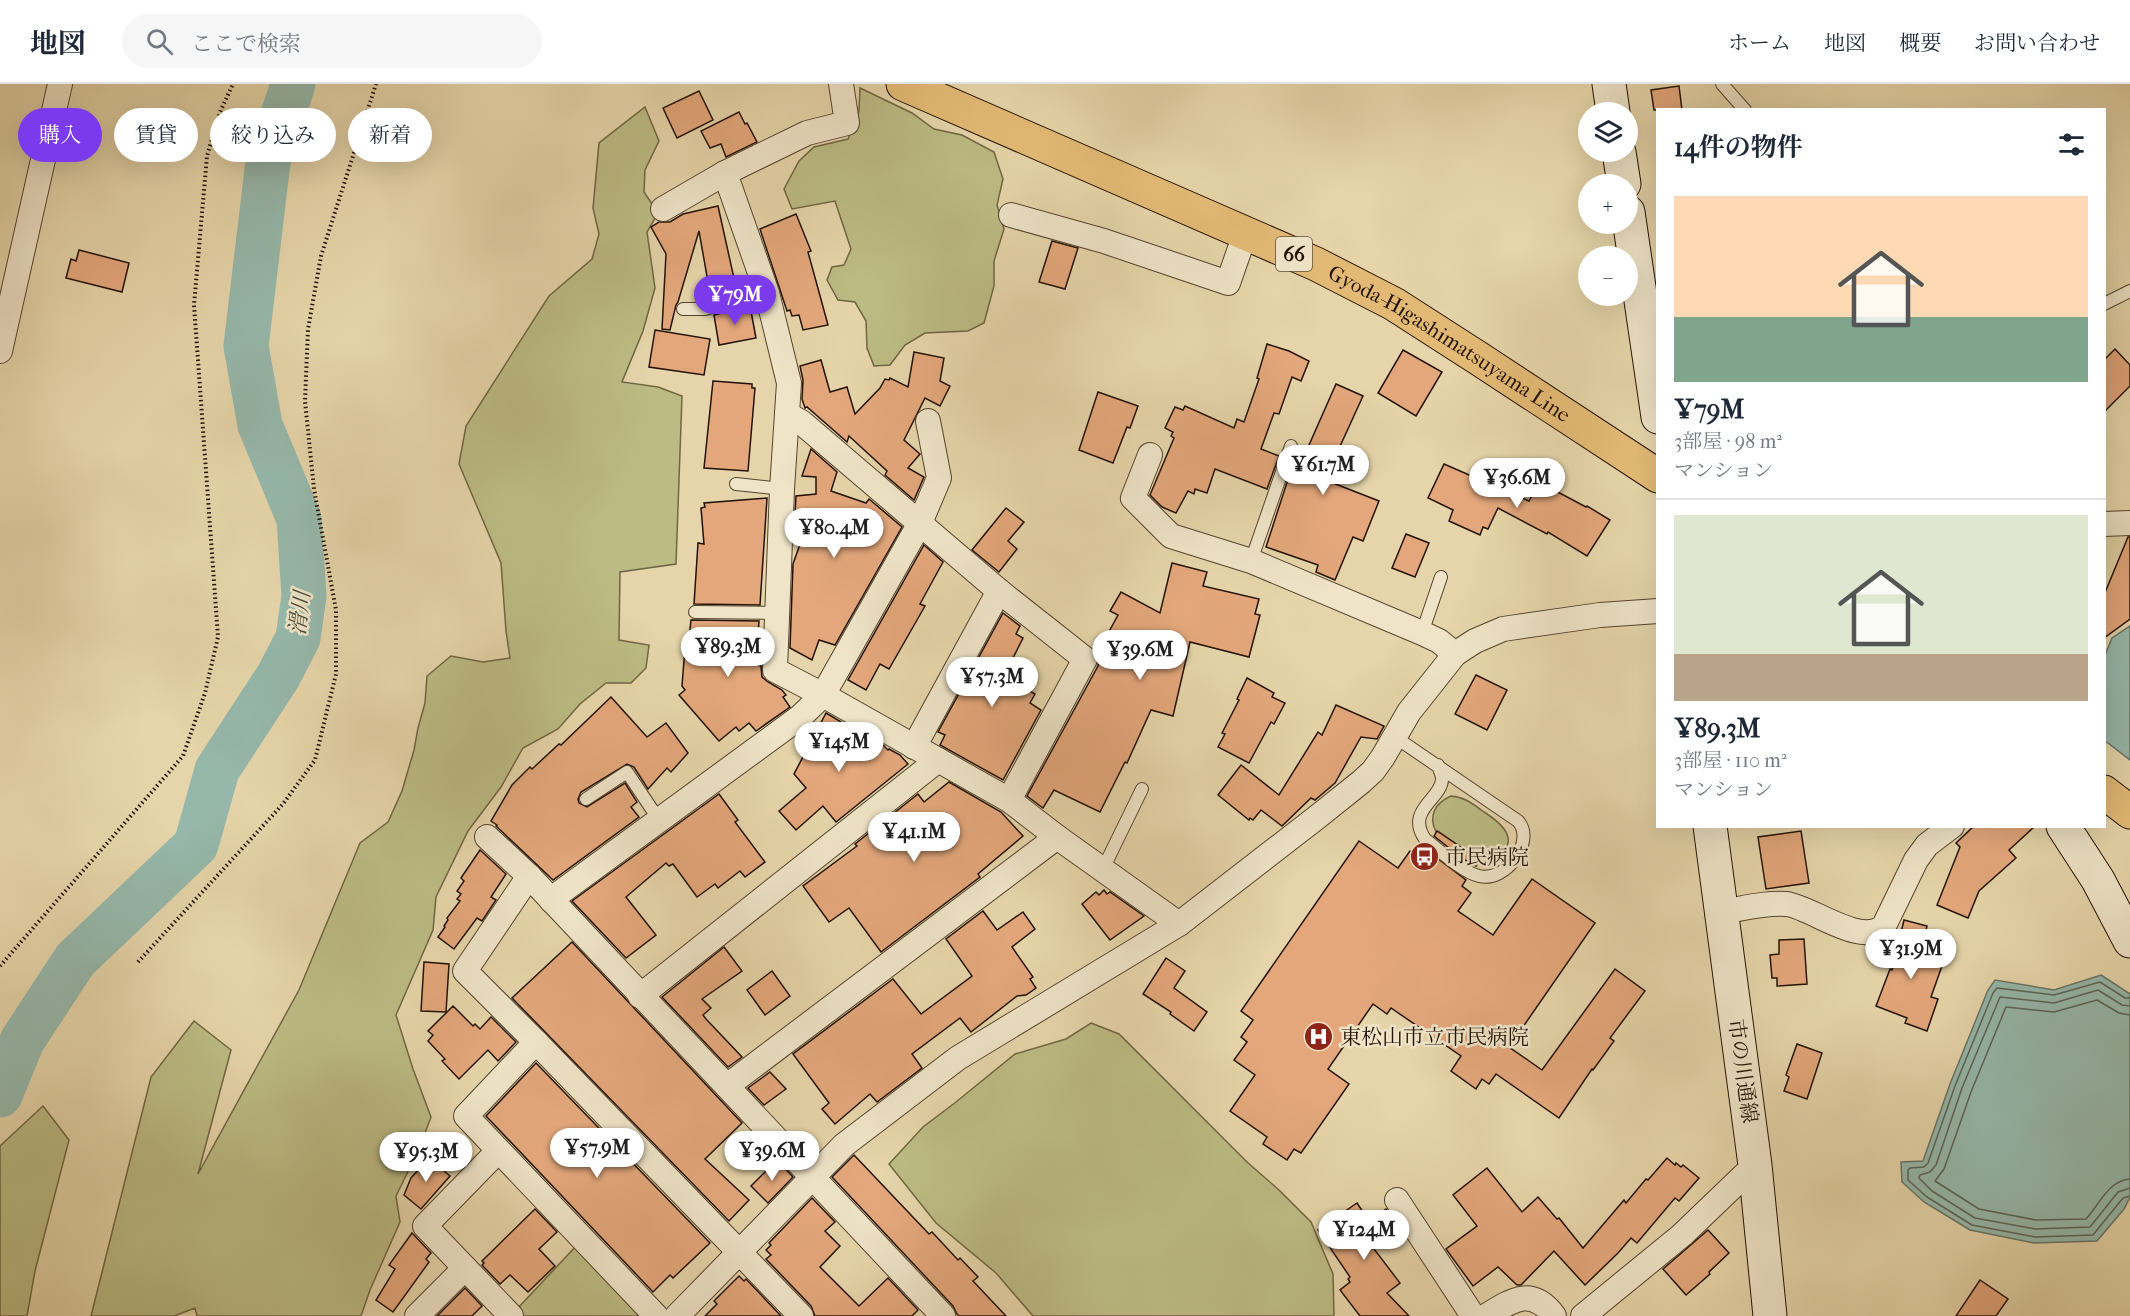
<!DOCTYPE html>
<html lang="ja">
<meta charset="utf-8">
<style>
:root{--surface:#fff;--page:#f6f6f7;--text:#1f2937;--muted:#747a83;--line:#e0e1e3;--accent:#7c3aed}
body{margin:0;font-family:"IM FELL French Canon","Noto Serif JP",serif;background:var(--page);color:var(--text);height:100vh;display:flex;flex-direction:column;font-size:22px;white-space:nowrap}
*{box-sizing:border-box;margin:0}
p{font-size:20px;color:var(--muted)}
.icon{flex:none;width:33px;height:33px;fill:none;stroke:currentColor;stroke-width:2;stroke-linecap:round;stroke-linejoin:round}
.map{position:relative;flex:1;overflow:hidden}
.details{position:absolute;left:1656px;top:24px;width:450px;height:720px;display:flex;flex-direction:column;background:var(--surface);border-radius:0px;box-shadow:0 6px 24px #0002}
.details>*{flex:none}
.top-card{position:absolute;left:18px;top:24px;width:570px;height:54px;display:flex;gap:12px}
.fabs{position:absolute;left:1578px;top:18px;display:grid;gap:12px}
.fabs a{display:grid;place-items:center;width:60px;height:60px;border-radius:50%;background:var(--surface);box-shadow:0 6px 24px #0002;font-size:30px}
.price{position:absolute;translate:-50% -51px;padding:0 14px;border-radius:21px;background:#fff;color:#222;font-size:20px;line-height:39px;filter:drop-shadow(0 2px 3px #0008)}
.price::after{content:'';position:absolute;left:50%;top:36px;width:18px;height:14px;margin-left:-9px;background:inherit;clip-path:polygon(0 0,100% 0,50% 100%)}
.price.selected{background:var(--accent);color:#fff}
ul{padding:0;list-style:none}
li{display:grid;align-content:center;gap:12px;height:318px;padding:0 18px}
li+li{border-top:2px solid var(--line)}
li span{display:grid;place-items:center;height:186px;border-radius:0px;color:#555}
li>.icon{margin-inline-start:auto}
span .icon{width:108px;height:108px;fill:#fffc;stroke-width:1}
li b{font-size:26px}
h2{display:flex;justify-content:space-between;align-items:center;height:72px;padding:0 18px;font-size:26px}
.tag{padding:0 21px;border-radius:27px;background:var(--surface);box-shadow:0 6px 24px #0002;font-size:21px;line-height:54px}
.tag.selected{background:var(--accent);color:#fff}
header{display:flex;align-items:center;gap:36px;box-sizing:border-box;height:84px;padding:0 30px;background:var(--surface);border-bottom:2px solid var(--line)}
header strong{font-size:28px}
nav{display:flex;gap:33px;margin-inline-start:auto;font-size:21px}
.search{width:420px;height:54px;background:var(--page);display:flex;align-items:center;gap:15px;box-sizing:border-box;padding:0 21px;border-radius:33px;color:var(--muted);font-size:22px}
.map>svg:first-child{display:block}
.green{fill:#bcbb84;stroke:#706644;stroke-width:1.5}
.water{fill:#96b8ab;stroke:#687668;stroke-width:1.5}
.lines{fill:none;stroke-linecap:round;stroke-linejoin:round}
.shore{stroke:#5c6557;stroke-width:1.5}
.river{stroke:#96b8ab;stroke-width:45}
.building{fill:#e3a77b;stroke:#231203;stroke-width:1.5}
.lane-casing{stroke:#54432d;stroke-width:14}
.street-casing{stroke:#54432d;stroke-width:26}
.secondary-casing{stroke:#231203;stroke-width:35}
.primary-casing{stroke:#231203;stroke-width:35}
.path{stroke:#231203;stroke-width:4;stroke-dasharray:1.5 3;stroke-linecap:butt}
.lane{stroke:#efe4c8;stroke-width:12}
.street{stroke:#efe4c8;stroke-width:24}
.secondary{stroke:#efe4c8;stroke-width:33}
.primary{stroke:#e3ba75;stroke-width:33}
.labels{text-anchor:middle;stroke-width:5;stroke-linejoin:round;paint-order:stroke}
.shield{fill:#efe4c8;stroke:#60513e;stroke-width:1.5}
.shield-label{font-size:20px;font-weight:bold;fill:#231203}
.street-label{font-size:21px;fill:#231203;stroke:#efe4c8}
.poi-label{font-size:21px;fill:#231203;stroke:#efe4c8;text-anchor:start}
.water-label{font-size:22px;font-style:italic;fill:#4b4c3e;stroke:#efe4c8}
</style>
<header>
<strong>地図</strong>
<div class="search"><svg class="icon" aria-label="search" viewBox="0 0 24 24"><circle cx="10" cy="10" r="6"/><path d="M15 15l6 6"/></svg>ここで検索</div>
<nav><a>ホーム</a><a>地図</a><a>概要</a><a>お問い合わせ</a></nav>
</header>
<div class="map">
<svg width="2130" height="1232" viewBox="0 0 2130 1232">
<rect width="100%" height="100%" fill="#e6d5aa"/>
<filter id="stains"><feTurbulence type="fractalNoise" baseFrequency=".00333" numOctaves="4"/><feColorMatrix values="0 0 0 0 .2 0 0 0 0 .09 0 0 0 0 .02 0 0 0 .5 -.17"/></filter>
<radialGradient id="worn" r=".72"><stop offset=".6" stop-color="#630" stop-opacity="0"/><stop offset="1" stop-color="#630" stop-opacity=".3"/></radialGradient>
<g class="green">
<polygon points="860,4 912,29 934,45 962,51 994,68 1003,95 997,121 1004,145 994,177 994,202 984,239 968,247 925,249 905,261 890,281 874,282 867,264 866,237 855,218 838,216 827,196 832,183 844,181 851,165 835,117 792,125 784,105 799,77 814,63 848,55 859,27"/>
<polygon points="645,23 659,57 645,86 644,108 658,129 647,148 655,204 643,247 622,298 658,303 682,312 676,480 620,488 619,556 649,561 646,584 631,599 606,599 580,620 558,645 523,664 501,703 468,747 436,813 433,846 396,931 413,985 431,1033 419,1065 396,1112 400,1138 370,1206 361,1232 197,1232 195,1224 174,1232 91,1232 151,993 194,937 231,966 198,1090 299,906 360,759 388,738 402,707 414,666 418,644 425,619 427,592 451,572 483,578 510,574 506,547 501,479 459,380 466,342 549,212 592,175 599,150 593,124 599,59"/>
<path d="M1451 712C1465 713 1473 720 1484 728 1506 742 1521 758 1493 778H1479V776L1438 747 1436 748C1428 732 1435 719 1451 712Z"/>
<polygon points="1091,939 1119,950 1247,1078 1279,1106 1311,1138 1333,1190 1334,1232 1033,1232 996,1189 936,1139 889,1080 923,1043 956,1018 1015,970 1066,955"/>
<polygon points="43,1022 69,1056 35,1187 27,1232 0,1232 0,1062"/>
<polygon points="577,1161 648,1232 524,1232 517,1225"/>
</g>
<g class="water">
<polygon points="2130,542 2130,676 2104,656 2105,571 2112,554"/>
<polygon points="2101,891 2130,910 2130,1113 2124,1125 2097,1157 2034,1159 1970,1146 1924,1118 1902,1098 1901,1078 1923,1077 1950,1000 1988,906 1995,896 2054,906"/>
</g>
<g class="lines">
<g class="shore">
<polyline points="2130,914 2125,914 2100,898 2054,911 1997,904 1993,909 1955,1002 1928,1079 1924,1083 1910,1084 1908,1086 1908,1096 1927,1113 1972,1141 2035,1153 2093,1151 2123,1114 2130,1112"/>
<polyline points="2130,922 2122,921 2098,906 2054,919 2000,913 1962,1004 1936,1081 1930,1088 1920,1091 1919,1094 1932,1107 1975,1134 2035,1145 2090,1143 2118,1108 2130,1104"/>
<path d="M2130 931 2119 929 2097 916 2054 928 2006 923 1971 1008 1944 1085 1935 1097 1979 1125 2036 1136 2086 1135C2099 1121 2109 1096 2130 1095"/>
</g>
<polyline class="river" points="0,1011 22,957 75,876 196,761 217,686 279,591 298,554 304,512 299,435 260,341 246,262 268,78 293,0"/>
</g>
<g class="building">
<polygon points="1679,2 1682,26 1654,26 1651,6"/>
<polygon points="699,7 713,36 677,54 663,24"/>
<polygon points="739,28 745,40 747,39 757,58 726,73 721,60 710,64 701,47"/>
<polygon points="718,122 737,208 711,215 699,147 678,218 676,221 670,246 662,245 666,170 651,143 659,138 670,138 683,130"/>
<polygon points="796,130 811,167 808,168 828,241 803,246 799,231 792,232 790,226 787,227 760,145"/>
<polygon points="1052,157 1078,164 1065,205 1039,198"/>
<polygon points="79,166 129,179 122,208 66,194 71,175 76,177"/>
<polygon points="750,222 756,254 719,261 714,231"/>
<polygon points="655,246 710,255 704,291 649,283"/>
<polygon points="1267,260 1289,267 1309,277 1301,297 1292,293 1279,330 1274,329 1261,365 1279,372 1267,405 1215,385 1207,409 1195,405 1194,410 1188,407 1176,429 1162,423 1150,411 1174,354 1171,352 1173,348 1165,344 1175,323 1183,326 1185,322 1234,344 1237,335 1244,338 1259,295 1257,294"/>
<polygon points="2115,265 2130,281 2130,302 2104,328 2104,276"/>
<polygon points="1403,266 1442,288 1416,332 1378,309"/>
<polygon points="914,268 944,274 940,297 950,302 940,322 925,314 904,356 920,370 908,384 924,393 914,416 885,391 887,387 849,352 847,358 807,323 805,324 802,315 803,296 800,282 821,276 830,308 847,303 855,330 880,304 885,295 889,296 890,294 908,303"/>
<polygon points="713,297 752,300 752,304 755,304 748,387 704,384"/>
<polygon points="1336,300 1363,312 1337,369 1343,372 1333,399 1379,417 1363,457 1353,453 1335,496 1316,488 1318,481 1266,463 1294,377 1301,379"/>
<polygon points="1098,308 1138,322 1130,344 1127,343 1113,379 1079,366"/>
<polygon points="811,365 837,388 831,407 866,419 869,415 902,443 835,561 819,556 812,576 790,564 793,480 809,435 795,430 796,412 816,410 816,393 802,392"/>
<polygon points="1444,380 1529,417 1539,398 1586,423 1587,422 1610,436 1587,472 1548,448 1547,450 1498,424 1488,445 1483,443 1480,451 1449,437 1453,426 1428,414"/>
<polygon points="767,414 760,521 694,520 698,459 704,460 701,424 705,423 704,419"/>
<polygon points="1006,424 1024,438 1008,457 1017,465 999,488 972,466"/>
<polygon points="1406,450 1429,459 1415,493 1392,484"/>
<polygon points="2128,453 2130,453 2130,535 2104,554 2104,511"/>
<polygon points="924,461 943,478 920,520 925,522 889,585 880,580 866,606 848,596"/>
<polygon points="1172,479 1207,488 1203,502 1259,515 1255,530 1260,531 1249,573 1190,558 1173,632 1151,626 1127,679 1125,678 1100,728 1054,706 1043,724 1027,712 1098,582 1099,573 1109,555 1106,553 1118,531 1110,527 1121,508 1160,529"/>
<polygon points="1003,529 1020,542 1016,550 1023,554 1004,592 1035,610 1030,619 1041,626 1003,696 940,661 945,651 938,648"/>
<polygon points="691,536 759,537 756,581 761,582 762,593 768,598 782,606 786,611 783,613 790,623 756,647 749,639 739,647 736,643 719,657 679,611 685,606 682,602 685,564 688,564"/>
<polygon points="1476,591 1507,606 1487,646 1455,630"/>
<polygon points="1247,594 1274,609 1272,613 1285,619 1274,640 1271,638 1249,679 1218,663 1225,650 1222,649 1239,616 1237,615"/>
<polygon points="611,613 647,653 666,639 688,669 671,688 667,684 648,705 634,683 627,680 581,708 578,715 579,719 587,723 625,699 637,718 631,723 639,733 553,796 496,742 497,741 491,737 512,701 530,683 532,685 559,660 561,661"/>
<polygon points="1336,621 1384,642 1377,655 1361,653 1335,699 1315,716 1311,714 1282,742 1261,726 1253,736 1250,734 1249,736 1218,711 1241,681 1279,711 1318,648 1322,651"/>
<polygon points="826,629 843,639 860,658 867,652 883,661 888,666 889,665 900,671 908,680 836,738 823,722 796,746 779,727 806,704 794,690"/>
<polygon points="949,698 1001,728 1023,752 978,790 980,793 881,868 849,824 829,838 803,802 857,762 855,760 918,710 924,718"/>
<polygon points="719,710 738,736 735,738 765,778 745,793 740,787 718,804 715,800 697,813 673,780 669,782 666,779 626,813 656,851 626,874 572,817"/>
<polygon points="1974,742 2035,742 2009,766 2016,774 1979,807 1968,834 1937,821 1960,763 1956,759"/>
<polygon points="1437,747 1480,776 1476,782 1463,775 1434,752"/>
<polygon points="1801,747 1809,799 1766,805 1758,753"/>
<polygon points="1359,757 1398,784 1410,767 1420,773 1425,765 1466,796 1462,802 1471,809 1458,827 1493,851 1532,795 1595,839 1509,963 1542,986 1615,885 1645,907 1610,954 1614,957 1593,986 1592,985 1559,1034 1496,990 1489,1000 1482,995 1476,1005 1451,987 1461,972 1391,924 1387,930 1373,920 1328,985 1349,1000 1301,1069 1294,1065 1287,1076 1263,1060 1267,1053 1230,1027 1255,991 1234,976 1247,958 1241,953 1253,936 1241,927"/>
<polygon points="480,766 506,790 491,813 496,816 482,837 477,834 454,865 438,853 445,843 444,842 448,836 447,834 460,817 457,815 461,810 457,807 464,797 461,794"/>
<polygon points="1104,806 1107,810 1110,808 1144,832 1110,856 1082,820 1096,808 1099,811"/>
<polygon points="983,827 997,846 1023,828 1035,845 1012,863 1033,893 1030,895 1036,904 1026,911 1017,912 971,948 960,934 912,970 922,984 877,1018 870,1010 835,1040 822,1025 829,1019 793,970 893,895 921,930 972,892 946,855"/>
<polygon points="1904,836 1927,842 1919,874 1942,882 1931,913 1938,915 1927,947 1905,939 1907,934 1876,922 1890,885 1892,886"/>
<polygon points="1804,855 1807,900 1777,902 1777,894 1772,894 1770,871 1779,870 1779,856"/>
<polygon points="572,858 742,1039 705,1075 749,1116 729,1137 512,914"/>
<polygon points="724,863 742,887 702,915 711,924 703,931 706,935 742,973 728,983 662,913"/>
<polygon points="1166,874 1185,887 1174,904 1207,928 1194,947 1170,930 1171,928 1143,910"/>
<polygon points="424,878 449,880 446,928 421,927"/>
<polygon points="772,887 790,912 765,931 747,906"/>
<polygon points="453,922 473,942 475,940 480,945 491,933 516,958 498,977 488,966 459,995 442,977 445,975 428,957 433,951 428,947"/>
<polygon points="1797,960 1822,969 1807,1015 1784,1007 1789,993 1786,991"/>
<polygon points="536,979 710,1159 673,1194 670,1191 653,1208 486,1032"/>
<polygon points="770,988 786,1005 764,1021 748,1004"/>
<polygon points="854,1071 929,1150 932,1148 958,1176 960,1174 978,1193 973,1197 1006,1232 959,1232 957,1230 953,1222 832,1093"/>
<polygon points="429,1074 450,1092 421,1125 404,1111 411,1094"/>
<polygon points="1667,1074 1675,1081 1676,1079 1681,1083 1683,1081 1699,1094 1679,1117 1675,1114 1637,1159 1631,1154 1618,1169 1585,1201 1554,1167 1521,1201 1517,1201 1498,1183 1473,1202 1446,1165 1477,1142 1453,1111 1487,1084 1522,1128 1538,1113 1557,1135 1559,1134 1583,1164 1624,1116 1626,1119 1646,1095 1648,1096"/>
<polygon points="777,1076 793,1093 768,1119 751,1102"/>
<polygon points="812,1114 835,1138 825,1147 840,1162 820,1183 859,1222 888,1194 918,1226 912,1232 815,1232 811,1222 766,1175 771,1171 766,1166 771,1161 769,1159"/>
<polygon points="1357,1119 1369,1137 1386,1125 1396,1141 1371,1161 1400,1199 1387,1209 1409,1232 1360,1232 1340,1206 1350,1198 1348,1195 1350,1193 1318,1146"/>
<polygon points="535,1125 557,1148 539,1165 555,1182 528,1208 510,1191 500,1200 482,1181 484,1179 482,1177"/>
<polygon points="1708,1146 1729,1169 1709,1188 1710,1190 1686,1211 1663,1185"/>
<polygon points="412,1149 431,1169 426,1175 429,1178 393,1228 376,1216 395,1185 389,1181"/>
<polygon points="739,1192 744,1197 746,1195 781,1232 705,1232 717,1220 714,1217"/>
<polygon points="1980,1196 2008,1215 1996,1232 1956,1232"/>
<polygon points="465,1204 482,1222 472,1232 437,1232"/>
</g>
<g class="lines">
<defs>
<g id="lane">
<polyline points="1722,0 1745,26"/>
<polyline points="2104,220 2130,207"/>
<polyline points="683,225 705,225 767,209"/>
<polyline points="736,400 782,405"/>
<polyline points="1251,477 1291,362"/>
<polyline points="695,528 777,529"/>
<polyline points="1422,549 1441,493"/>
<path d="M1395 653 1518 737C1536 757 1506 799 1479 792 1462 788 1439 766 1425 755 1405 726 1442 715 1442 695 1442 690 1439 686 1438 681"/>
<polyline points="586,715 627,688 659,736"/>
<polyline points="1103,785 1142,705"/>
</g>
<g id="street">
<polyline points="725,89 767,209 789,299 782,405 775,586 823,611 920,439 939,394 928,337"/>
<polyline points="663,125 725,89 807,49 847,39 841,0"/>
<polyline points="1011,131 1104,157 1228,199 1245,150"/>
<polyline points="0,267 60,0"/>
<polyline points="787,330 801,338 999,507 1085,575 1009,716"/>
<polyline points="1150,371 1133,414 1171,452 1251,477 1422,549 1439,557 1455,570"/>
<polyline points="2104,440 2130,439"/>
<polyline points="914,663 999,507"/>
<polyline points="487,753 529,792 943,1232"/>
<polyline points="529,792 465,887 536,958 801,1232"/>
<polyline points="552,817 561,808 800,633 823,611 1009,716 1057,753 1179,840"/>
<path d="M1721 828C1741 825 1766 818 1787 820 1813 824 1861 863 1884 842L1916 776 1927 761 1952 742"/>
<polyline points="640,912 938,676"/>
<polyline points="536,958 466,1032 656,1232"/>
<polyline points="727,1002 1057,753"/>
<polyline points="498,1067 425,1142 511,1232"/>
<polyline points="1397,1116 1473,1232"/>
<polyline points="417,1232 465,1184"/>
<polyline points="677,1232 844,1061 958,974 1179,840 1316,734 1361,698 1373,687 1383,673 1409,628 1455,570 1475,557 1503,545 1600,531 1658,527"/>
<path d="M1486 1232C1512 1216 1532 1202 1554 1232"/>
<polyline points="1583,1232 1682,1151 1755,1081"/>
</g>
<g id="secondary">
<polyline points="1609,0 1613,28"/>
<polyline points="1619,68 1624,100"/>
<polyline points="1628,128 1658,333"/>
<polyline points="1710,742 1755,1081 1770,1232"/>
<polyline points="2063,742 2098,796 2130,857"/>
</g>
<g id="primary">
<path id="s1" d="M903 0 1316 180 1394 220 1478 274 1658 392"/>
<polyline points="2104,708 2130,728"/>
</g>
</defs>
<use href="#lane" class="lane-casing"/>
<use href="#street" class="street-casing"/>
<use href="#secondary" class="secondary-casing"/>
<use href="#primary" class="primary-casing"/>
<g class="path">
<polyline points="138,878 283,720 315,676 336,590 336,526 314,405 305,317 308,245 321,172 376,0"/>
<polyline points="0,882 183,672 205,609 218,553 194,221 207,72 220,28 233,0"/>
</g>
<use href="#lane" class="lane"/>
<use href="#street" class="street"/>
<use href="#secondary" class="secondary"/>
<use href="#primary" class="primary"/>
</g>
<defs>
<symbol id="bus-disc" viewBox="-11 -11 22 22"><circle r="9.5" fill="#8f2418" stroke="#efe4c8"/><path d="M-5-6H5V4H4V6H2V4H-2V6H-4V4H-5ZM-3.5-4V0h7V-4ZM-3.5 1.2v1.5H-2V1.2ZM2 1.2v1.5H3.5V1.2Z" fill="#fff"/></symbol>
<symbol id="hospital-disc" viewBox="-11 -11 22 22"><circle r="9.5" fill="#8f2418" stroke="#efe4c8"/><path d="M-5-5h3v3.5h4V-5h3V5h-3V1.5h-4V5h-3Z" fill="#fff"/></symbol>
</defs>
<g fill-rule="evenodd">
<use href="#bus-disc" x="1408" y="756" width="33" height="33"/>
<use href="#hospital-disc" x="1302" y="936" width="33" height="33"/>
</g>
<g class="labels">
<rect class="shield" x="1276" y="153" width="36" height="34" rx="4.5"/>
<g class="shield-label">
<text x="1294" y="177">66</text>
</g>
<g class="street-label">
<text dy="7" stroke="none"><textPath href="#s1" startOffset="606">Gyoda-Higashimatsuyama Line</textPath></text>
<text transform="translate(1743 987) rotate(82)" y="7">市の川通線</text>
</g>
<g class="poi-label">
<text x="1445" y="780">市民病院</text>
<text x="1340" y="960">東松山市立市民病院</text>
</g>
<g class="water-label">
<text transform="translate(299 529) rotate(-83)" y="8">滑川</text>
</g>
</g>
<rect width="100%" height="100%" filter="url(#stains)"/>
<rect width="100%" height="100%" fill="url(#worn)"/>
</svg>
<div class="fabs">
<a><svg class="icon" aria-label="layers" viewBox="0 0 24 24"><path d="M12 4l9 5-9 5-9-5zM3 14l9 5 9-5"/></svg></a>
<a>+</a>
<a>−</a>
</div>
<b class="price selected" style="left:735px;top:242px">¥79M</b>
<b class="price" style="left:1323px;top:412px">¥61.7M</b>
<b class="price" style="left:1517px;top:425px">¥36.6M</b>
<b class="price" style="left:834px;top:475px">¥80.4M</b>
<b class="price" style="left:728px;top:594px">¥89.3M</b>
<b class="price" style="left:1140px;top:597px">¥39.6M</b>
<b class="price" style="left:992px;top:624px">¥57.3M</b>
<b class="price" style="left:839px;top:689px">¥145M</b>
<b class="price" style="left:914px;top:779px">¥41.1M</b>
<b class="price" style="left:1911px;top:896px">¥31.9M</b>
<b class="price" style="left:597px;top:1095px">¥57.9M</b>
<b class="price" style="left:772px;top:1098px">¥39.6M</b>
<b class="price" style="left:426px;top:1099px">¥95.3M</b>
<b class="price" style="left:1364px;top:1177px">¥124M</b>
<div class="top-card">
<a class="tag selected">購入</a>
<a class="tag">賃貸</a>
<a class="tag">絞り込み</a>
<a class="tag">新着</a>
</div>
<section class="details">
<h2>14件の物件<svg class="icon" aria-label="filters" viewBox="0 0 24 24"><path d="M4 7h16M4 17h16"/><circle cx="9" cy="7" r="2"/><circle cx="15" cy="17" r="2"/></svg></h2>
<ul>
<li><span style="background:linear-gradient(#ffd9b3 65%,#7fa58c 0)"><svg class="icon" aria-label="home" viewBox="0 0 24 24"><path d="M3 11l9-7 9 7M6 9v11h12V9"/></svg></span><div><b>¥79M</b><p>3部屋 · 98 m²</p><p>マンション</p></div></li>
<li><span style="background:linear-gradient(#dfe7d0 75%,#b9a48a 0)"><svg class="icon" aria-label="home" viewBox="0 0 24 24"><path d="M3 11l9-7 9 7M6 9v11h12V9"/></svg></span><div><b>¥89.3M</b><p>3部屋 · 110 m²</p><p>マンション</p></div></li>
</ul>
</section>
</div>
